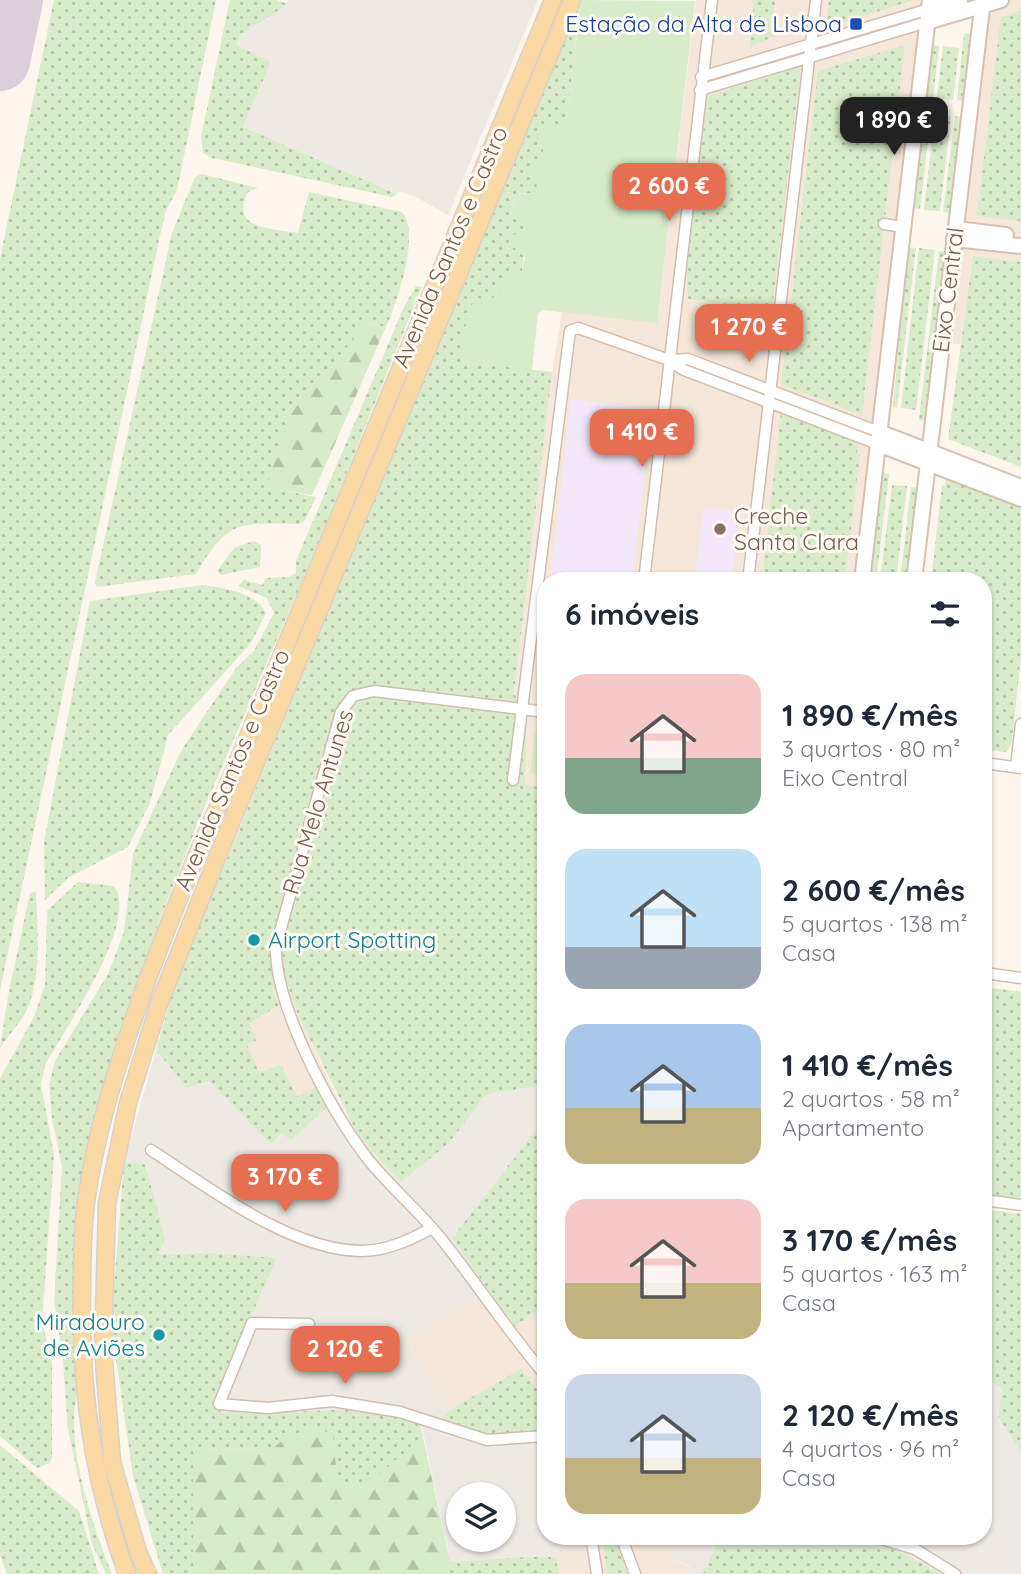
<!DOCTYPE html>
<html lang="pt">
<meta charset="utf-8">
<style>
:root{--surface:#fff;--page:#f6f6f7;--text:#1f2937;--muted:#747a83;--accent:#e76f51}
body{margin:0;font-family:Quicksand,sans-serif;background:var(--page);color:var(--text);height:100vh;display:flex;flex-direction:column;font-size:26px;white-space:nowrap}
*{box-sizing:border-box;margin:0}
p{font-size:23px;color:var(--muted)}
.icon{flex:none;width:38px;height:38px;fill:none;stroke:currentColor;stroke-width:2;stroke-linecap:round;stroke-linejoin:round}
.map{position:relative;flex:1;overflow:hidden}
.panel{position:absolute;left:537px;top:572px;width:455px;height:973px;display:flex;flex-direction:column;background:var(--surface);border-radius:28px;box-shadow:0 2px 5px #0004}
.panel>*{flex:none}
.controls{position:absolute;left:446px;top:1482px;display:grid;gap:14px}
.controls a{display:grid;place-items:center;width:70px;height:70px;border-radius:50%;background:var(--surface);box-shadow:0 2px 5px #0004;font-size:35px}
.price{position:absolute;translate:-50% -60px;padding:0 16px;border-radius:14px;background:var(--accent);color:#fff;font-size:23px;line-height:46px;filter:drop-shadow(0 2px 4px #0008)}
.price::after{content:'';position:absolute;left:50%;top:42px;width:21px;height:16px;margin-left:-10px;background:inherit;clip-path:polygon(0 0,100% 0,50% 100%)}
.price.on{background:#222;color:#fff}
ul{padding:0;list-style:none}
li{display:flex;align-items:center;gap:21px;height:175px;padding:0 28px}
li span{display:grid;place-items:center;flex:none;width:196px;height:140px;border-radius:21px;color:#555}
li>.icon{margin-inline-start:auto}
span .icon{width:84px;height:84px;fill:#fffc;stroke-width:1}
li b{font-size:30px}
h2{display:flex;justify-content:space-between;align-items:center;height:84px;padding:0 28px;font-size:30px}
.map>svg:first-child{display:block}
.residential{fill:#f5e8da}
.industrial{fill:#efe9e4;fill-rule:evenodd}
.education{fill:#f3e8fa}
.green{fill:url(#green-dots)}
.forest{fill:url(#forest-firs)}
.pitch{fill:#d8ecc9}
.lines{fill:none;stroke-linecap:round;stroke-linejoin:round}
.runway{stroke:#dbcfda;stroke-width:60}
.street-casing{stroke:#d1beb0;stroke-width:13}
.secondary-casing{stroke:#d6c0b0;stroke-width:18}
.primary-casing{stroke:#dad1cd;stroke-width:19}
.street{stroke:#fff;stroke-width:10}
.secondary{stroke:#fff;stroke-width:14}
.primary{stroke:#fbd9a5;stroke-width:16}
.transit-dot{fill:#1a4fb4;stroke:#fffaf3;stroke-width:2.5}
.education-dot{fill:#8d6e63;stroke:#fffaf3;stroke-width:2.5}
.culture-dot{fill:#0f9aa8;stroke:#fffaf3;stroke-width:2.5}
.labels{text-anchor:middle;stroke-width:6;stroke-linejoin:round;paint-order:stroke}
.transit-label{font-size:23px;fill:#164399;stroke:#fffaf3;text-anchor:end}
.street-label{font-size:23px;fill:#7a5c4d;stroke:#fffaf3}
.education-label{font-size:23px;fill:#785e54;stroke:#fffaf3;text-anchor:start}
.culture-label{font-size:23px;fill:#0d838f;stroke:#fffaf3;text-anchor:start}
</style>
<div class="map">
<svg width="1021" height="1574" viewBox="0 0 1021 1574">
<defs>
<pattern id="green-dots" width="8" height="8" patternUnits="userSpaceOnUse" patternTransform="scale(1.75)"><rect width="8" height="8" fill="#d8ecc9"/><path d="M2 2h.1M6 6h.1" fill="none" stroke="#b4c2a5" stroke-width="1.8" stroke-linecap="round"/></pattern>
<pattern id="forest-firs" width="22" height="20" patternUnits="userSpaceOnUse" patternTransform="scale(1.75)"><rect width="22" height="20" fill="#d8ecc9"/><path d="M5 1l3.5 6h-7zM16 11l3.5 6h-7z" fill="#b4c2a5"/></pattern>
</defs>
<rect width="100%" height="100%" fill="#fdf6ec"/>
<g class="residential">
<polygon points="696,0 925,0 857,581 546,581 546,788 525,786 527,716 514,693 552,372 562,312 657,322"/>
<polygon points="988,0 1021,0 1021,350 947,343"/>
<polygon points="288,986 298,1015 334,1091 327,1107 194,1065 271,988"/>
<polygon points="488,1290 514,1327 546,1305 546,1400 521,1370 450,1410 406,1340"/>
<polygon points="562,1537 674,1537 667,1556 690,1567 688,1574 559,1574 556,1557 565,1554"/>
</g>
<g class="industrial">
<polygon points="290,0 538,0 448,215 416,197 400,191 397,194 243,127 271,62 237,45 239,36"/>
<path d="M156 1050 187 1087 209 1080 271 1144 282 1133 291 1141 327 1107 334 1091 359 1137 449 1143 486 1095 546 1084V1117L452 1238 488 1290 406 1340 450 1410 435 1426 476 1441 541 1440 546 1480V1536L562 1537 565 1557 450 1562 421 1421 365 1409 275 1412 238 1409 222 1413 213 1401 277 1258 213 1253 157 1254 146 1164 124 1162ZM458 1494H504V1540H458Z"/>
<polygon points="984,1376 1002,1389 998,1417 1021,1452 1021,1574 940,1574 898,1550 897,1537 984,1536"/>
<polygon points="674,1537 720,1537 703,1574 688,1574 690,1566 667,1556"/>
</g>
<g class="education">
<polygon points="571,399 652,409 632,581 550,581"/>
<polygon points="704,507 740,511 732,581 695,581"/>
<polygon points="546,612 546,693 536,692"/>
</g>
<g class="green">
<polygon points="54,0 216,0 177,190 166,210 159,240 0,990 0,258"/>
<polygon points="230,0 277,0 288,4 239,36 237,45 271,62 243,127 397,194 392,197 212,158 203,153 201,137"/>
<polygon points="754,0 775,0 772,30 784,32 750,47"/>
<polygon points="829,0 914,0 829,27 826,25"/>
<polygon points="1021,11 1021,221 977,216 1001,17"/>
<path d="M567 31 577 33 566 126 544 147 536 193 516 194 511 215 527 222 522 272C490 293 479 328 463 362L552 372 514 693 527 716 525 785 546 788V1084L486 1095 449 1143 401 1182 359 1137 298 1015 288 986 272 988 279 1005 250 1023 256 1041 247 1045 259 1072 281 1065 297 1097 317 1086 327 1107 291 1141 282 1133 271 1144 209 1081 187 1088 156 1050 174 988Z"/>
<polygon points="964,33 972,34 964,101 957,100"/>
<polygon points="905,45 862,415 781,384 818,71"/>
<polygon points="931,45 939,46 933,98 926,97"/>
<polygon points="943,46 959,48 953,100 937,98"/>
<polygon points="801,65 772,310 688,299 687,267 707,97"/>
<polygon points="924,112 931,113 920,209 912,208"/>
<polygon points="935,114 951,116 940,211 924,210"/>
<polygon points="955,116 963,117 951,213 943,212"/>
<path d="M202 174 258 188 248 192C229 230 272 228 298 233L309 192 402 212C421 233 397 303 386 327L367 323 266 487 316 497 305 520 299 524C239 523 228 519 196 574L97 587 95 582 172 233 195 177Z"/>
<polygon points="908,247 916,248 897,408 893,407"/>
<polygon points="919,248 935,250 916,410 901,408"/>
<polygon points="939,251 947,252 927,421 919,420"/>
<polygon points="973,256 1021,262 1021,467 948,439"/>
<path d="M416 286 422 287 309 565 200 818 160 919 125 1020 86 1189 78 1393C63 1438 94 1530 112 1574H106L92 1544 68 1429 63 1360 54 1301 62 1166 52 1119 49 1085 55 1061 108 974 124 932 133 854 181 751 236 668 254 651 274 613 267 598 238 586 244 580 263 585 265 578 289 577 296 573V561L404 307Z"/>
<polygon points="781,412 859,442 857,453 860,454 845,581 762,581"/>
<polygon points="880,473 889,474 876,581 868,581"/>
<polygon points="946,476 1021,504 1021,657 1012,741 1007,752 984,750 984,581 931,581 942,485 945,486"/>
<polygon points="892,485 907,486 896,581 880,581"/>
<polygon points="911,487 919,488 908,581 900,581"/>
<polygon points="254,541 261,545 260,567 221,575 217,571 234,548"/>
<path d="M202 585C224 588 254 591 266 613L251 643 168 735 150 803 128 847 68 878 45 900 44 842 90 601Z"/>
<path d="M78 882 114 886C140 922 64 1030 45 1065L41 1084 54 1155 42 1322 52 1363V1457L50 1463 37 1468 0 1436V1078L34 1017 45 985 47 911Z"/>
<path d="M36 891C37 930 43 975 26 1012 19 1024 8 1036 0 1048L8 996 30 893Z"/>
<polygon points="984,987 1021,992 1021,1198 984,1194"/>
<polygon points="546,1117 546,1305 514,1327 452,1238"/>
<polygon points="124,1162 145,1164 165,1239 158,1254 213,1253 277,1258 213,1401 222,1413 238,1409 275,1412 365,1409 420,1423 423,1437 365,1487 338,1484 333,1437 286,1437 271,1450 193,1449 193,1574 163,1574 133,1476 111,1325"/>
<polygon points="984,1209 1021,1214 1021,1452 998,1417 1002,1389 984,1376"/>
<polygon points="521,1369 546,1400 546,1432 492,1435 441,1419 450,1410"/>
<polygon points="0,1445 79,1511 99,1574 7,1574 0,1555"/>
<polygon points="720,1536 856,1537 898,1550 940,1574 703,1574"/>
<polygon points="602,1537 615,1537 627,1574 608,1574"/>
<polygon points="528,1557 556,1557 559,1574 437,1574 450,1562"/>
</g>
<g class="forest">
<polygon points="367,323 386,327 315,489 312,495 266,488 289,415"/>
<polygon points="320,1427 333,1437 338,1483 364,1487 423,1437 450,1562 437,1574 193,1574 193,1449 271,1450 286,1437"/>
</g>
<g class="pitch">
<polygon points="580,0 695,1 657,323 542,310 538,314 532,370 463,362 461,341 474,298 493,298 505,283 507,272 522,271 525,257 508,243 511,235 525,232 527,222 511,216 516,194 536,193 537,181 528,175 531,161 541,163 544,147 539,140 544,129 566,126 577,34 567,31"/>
<polygon points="535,731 546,732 546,775 530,773"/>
</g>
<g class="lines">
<polyline class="runway" points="0,61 13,0"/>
<defs>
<g id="street">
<polyline points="701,77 929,9"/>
<polyline points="700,90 927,22"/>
<polyline points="884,224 903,227"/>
<polyline points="670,360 688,359 879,432"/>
<polyline points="644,581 712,0"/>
<polyline points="748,581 816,0"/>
<path d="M546 712 374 691 353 696 341 712 276 946C274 1004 329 1107 364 1154 387 1185 419 1210 443 1241 478 1285 509 1333 546 1376"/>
<polyline points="984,763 1021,768"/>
<polyline points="1016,767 1021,724"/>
<polyline points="513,780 570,331 578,328 669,360 684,370 878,444"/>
<polyline points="984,973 1021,978"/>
<path d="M151 1150C209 1188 290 1250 361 1251 387 1251 410 1240 432 1228"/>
<polyline points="984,1200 1021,1205"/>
<polyline points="309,1324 252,1323 219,1404 268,1408 332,1401 400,1412 487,1440 546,1436"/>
<polyline points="591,1536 597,1574"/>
<polyline points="621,1536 635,1574"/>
<polyline points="872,1536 915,1549 955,1574"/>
</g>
<g id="secondary">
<polyline points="929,9 960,0"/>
<polyline points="927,22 1001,0"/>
<polyline points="956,229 1006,235"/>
<polyline points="954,239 1021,246"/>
<polyline points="879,432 1021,487"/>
<polyline points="878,444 1021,499"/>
<polyline points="862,581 930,0"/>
<polyline points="914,581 983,0"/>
</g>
<g id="primary">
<path d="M127 1574C93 1481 80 1391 82 1293 82 1263 82 1233 86 1203 96 1126 122 1051 148 978 172 915 196 853 225 792L553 0"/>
<polyline points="148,1574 138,1552 112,1462 103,1349 107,1203 128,1103 159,1004 226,835 572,0"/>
</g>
</defs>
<use href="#street" class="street-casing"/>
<use href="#secondary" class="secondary-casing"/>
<use href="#primary" class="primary-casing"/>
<use href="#street" class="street"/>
<use href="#secondary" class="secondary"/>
<use href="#primary" class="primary"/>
</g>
<rect class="transit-dot" x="849" y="17" width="14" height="14" rx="3.5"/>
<circle class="education-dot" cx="720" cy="529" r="7"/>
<g class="culture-dot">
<circle cx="254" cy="940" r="7"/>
<circle cx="159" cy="1335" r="7"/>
</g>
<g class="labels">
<g class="transit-label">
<text x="842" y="32">Estação da Alta de Lisboa</text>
</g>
<g class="street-label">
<text transform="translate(450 247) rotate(-67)" y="8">Avenida Santos e Castro</text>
<text transform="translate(948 290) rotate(-83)" y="8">Eixo Central</text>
<text transform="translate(232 770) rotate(-67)" y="8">Avenida Santos e Castro</text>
<text transform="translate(318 802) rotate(-73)" y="8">Rua Melo Antunes</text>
</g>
<g class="education-label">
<text x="734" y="524">Creche<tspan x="734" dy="26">Santa Clara</tspan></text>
</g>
<g class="culture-label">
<text x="268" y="948">Airport Spotting</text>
<text x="145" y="1330" text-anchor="end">Miradouro<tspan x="145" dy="26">de Aviões</tspan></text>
</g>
</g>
</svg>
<div class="controls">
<a><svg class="icon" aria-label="layers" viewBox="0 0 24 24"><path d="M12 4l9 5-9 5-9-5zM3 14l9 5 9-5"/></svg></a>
</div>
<b class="price on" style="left:894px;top:157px">1 890 €</b>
<b class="price" style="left:669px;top:223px">2 600 €</b>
<b class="price" style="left:749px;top:364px">1 270 €</b>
<b class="price" style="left:642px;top:469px">1 410 €</b>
<b class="price" style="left:285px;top:1214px">3 170 €</b>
<b class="price" style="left:345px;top:1386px">2 120 €</b>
<section class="panel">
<h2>6 imóveis<svg class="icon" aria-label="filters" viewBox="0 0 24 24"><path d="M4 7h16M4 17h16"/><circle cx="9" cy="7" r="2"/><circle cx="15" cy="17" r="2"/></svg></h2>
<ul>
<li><span style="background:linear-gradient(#f6c9c9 60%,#7fa58c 0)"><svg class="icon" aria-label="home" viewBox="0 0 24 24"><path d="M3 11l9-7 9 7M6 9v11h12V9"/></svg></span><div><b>1 890 €/mês</b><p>3 quartos · 80 m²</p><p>Eixo Central</p></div></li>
<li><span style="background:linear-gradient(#bfe0f5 70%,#9aa5b1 0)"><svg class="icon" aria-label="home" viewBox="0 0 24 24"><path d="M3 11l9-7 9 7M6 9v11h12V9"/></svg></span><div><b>2 600 €/mês</b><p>5 quartos · 138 m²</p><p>Casa</p></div></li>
<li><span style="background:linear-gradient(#a9c7e8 60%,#c2b280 0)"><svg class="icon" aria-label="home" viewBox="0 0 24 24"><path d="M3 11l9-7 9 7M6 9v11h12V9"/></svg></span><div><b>1 410 €/mês</b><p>2 quartos · 58 m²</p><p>Apartamento</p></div></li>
<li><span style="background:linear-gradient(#f6c9c9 60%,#c2b280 0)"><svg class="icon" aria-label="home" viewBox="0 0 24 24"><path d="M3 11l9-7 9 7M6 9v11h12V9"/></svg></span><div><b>3 170 €/mês</b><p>5 quartos · 163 m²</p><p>Casa</p></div></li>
<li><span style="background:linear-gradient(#c9d6e8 60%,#c2b280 0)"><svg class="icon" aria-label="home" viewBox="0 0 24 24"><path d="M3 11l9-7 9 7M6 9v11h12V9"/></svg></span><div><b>2 120 €/mês</b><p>4 quartos · 96 m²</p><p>Casa</p></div></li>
</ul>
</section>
</div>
